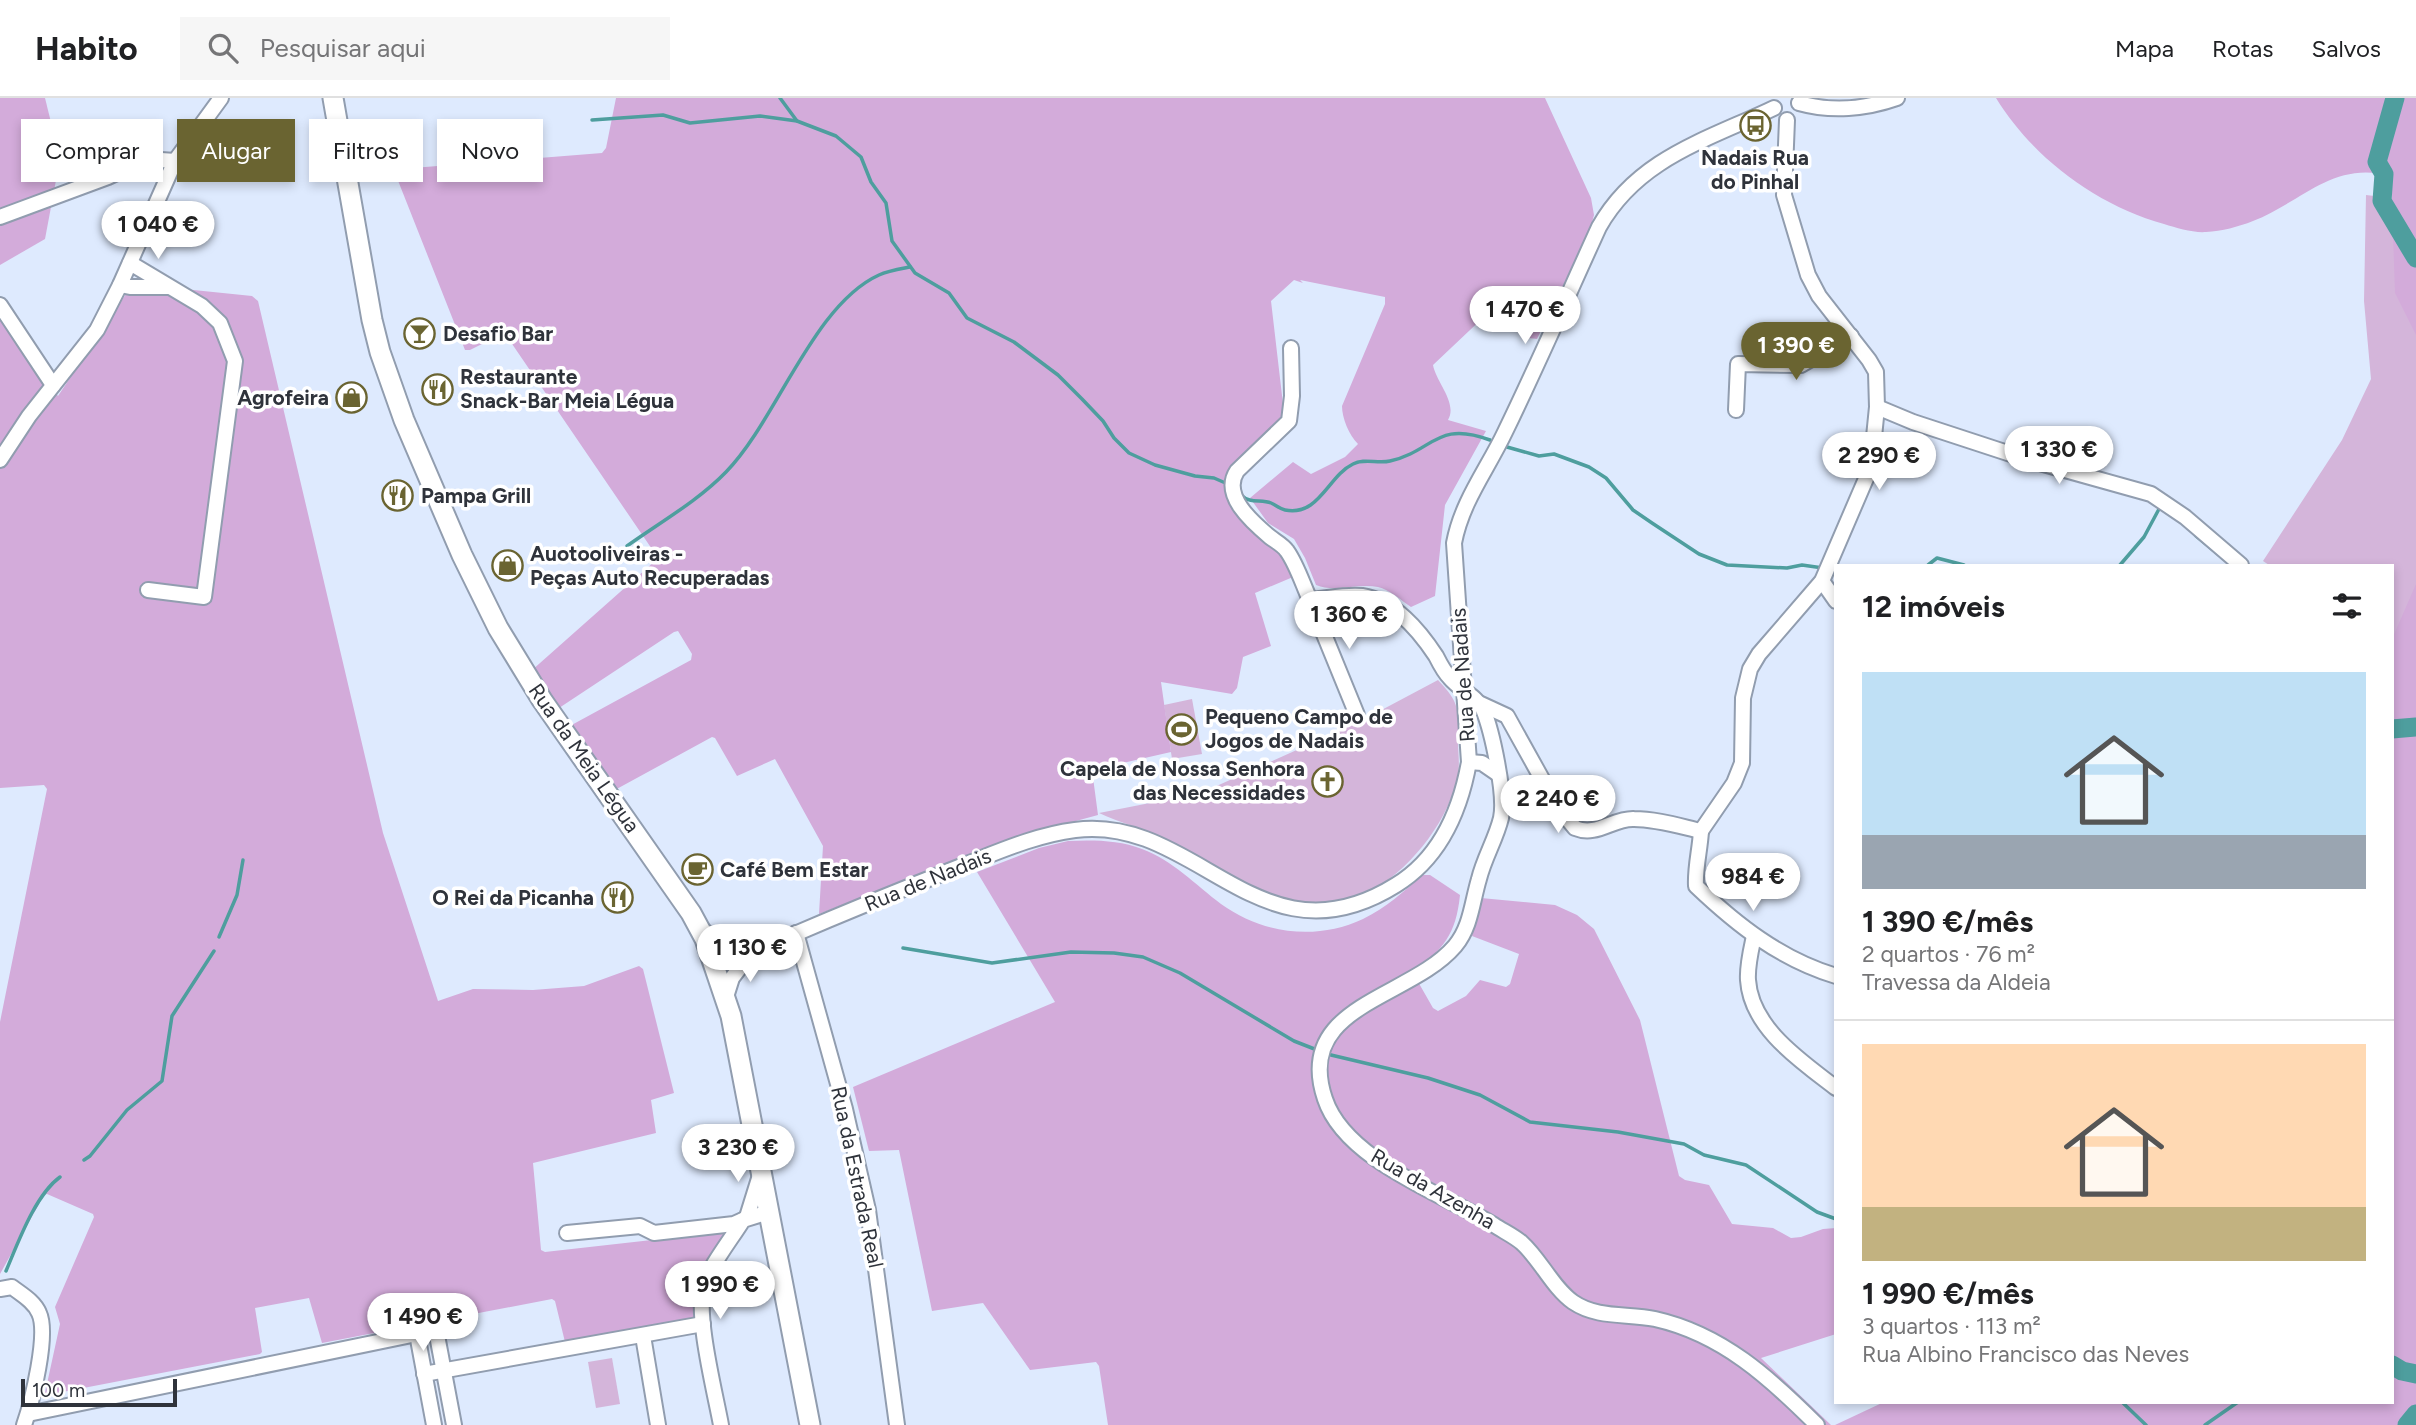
<!DOCTYPE html>
<html lang="pt">
<meta charset="utf-8">
<style>
:root{--surface:#fff;--page:#f6f6f6;--text:#202124;--muted:#757577;--line:#e0e0e0;--accent:#6a6431}
body{margin:0;font-family:Figtree,sans-serif;background:var(--page);color:var(--text);height:100vh;display:flex;flex-direction:column;font-size:26px;white-space:nowrap}
*{box-sizing:border-box;margin:0}
p{font-size:23px;color:var(--muted)}
.icon{flex:none;width:38px;height:38px;fill:none;stroke:currentColor;stroke-width:2;stroke-linecap:round;stroke-linejoin:round}
.map{position:relative;flex:1;overflow:hidden}
.panel{position:absolute;left:1834px;top:466px;width:560px;height:840px;display:flex;flex-direction:column;background:var(--surface);border-radius:0px;box-shadow:0 4px 10px #0003}
.panel>*{flex:none}
.guide{position:absolute;left:21px;top:21px;width:665px;height:63px;display:flex;gap:14px}
.scale{position:absolute;left:21px;bottom:18px;width:156px;box-sizing:border-box;padding-left:7px;border:4px solid #2f333b;border-top:0;font-size:19px;line-height:24px;white-space:nowrap;color:#2f333b;-webkit-text-stroke:5px #fff;paint-order:stroke}
.price{position:absolute;translate:-50% -60px;padding:0 16px;border-radius:24px;background:#fff;color:#222;font-size:23px;line-height:46px;filter:drop-shadow(0 2px 4px #0008)}
.price::after{content:'';position:absolute;left:50%;top:42px;width:21px;height:16px;margin-left:-10px;background:inherit;clip-path:polygon(0 0,100% 0,50% 100%)}
.price.active{background:var(--accent);color:#fff}
ul{padding:0;list-style:none}
li{display:grid;align-content:center;gap:14px;height:371px;padding:0 28px}
li+li{border-top:2px solid var(--line)}
li span{display:grid;place-items:center;height:217px;border-radius:0px;color:#555}
li>.icon{margin-inline-start:auto}
span .icon{width:126px;height:126px;fill:#fffc;stroke-width:1}
li b{font-size:30px}
h2{display:flex;justify-content:space-between;align-items:center;height:84px;padding:0 28px;font-size:30px}
.chip{padding:0 24px;border-radius:0px;background:var(--surface);box-shadow:0 4px 10px #0003;font-size:24px;line-height:63px}
.chip.active{background:var(--accent);color:#fff}
header{display:flex;align-items:center;gap:42px;box-sizing:border-box;height:98px;padding:0 35px;background:var(--surface);border-bottom:2px solid var(--line)}
header strong{font-size:33px}
nav{display:flex;gap:38px;margin-inline-start:auto;font-size:24px}
.search{width:490px;height:63px;background:var(--page);display:flex;align-items:center;gap:18px;box-sizing:border-box;padding:0 24px;border-radius:0px;color:var(--muted);font-size:26px}
.map>svg:first-child{display:block}
.green{fill:#d4b5da}
.forest{fill:#d3abda}
.lines{fill:none;stroke-linecap:round;stroke-linejoin:round}
.stream{stroke:#4e9e9e;stroke-width:3.5}
.river{stroke:#4e9e9e;stroke-width:19}
.minor-casing{stroke:#919daf;stroke-width:18}
.major-casing{stroke:#919daf;stroke-width:23}
.minor{stroke:#fff;stroke-width:14}
.major{stroke:#fff;stroke-width:19}
.labels{text-anchor:middle;stroke-width:7;stroke-linejoin:round;paint-order:stroke}
.poi-label{font-size:21px;font-weight:bold;fill:#2f333b;stroke:#fff;text-anchor:start}
.street-label{font-size:21px;fill:#2f333b;stroke:#fff}
</style>
<header>
<strong>Habito</strong>
<div class="search"><svg class="icon" aria-label="search" viewBox="0 0 24 24"><circle cx="10" cy="10" r="6"/><path d="M15 15l6 6"/></svg>Pesquisar aqui</div>
<nav><a>Mapa</a><a>Rotas</a><a>Salvos</a></nav>
</header>
<div class="map">
<svg width="2416" height="1327" viewBox="0 0 2416 1327">
<rect width="100%" height="100%" fill="#deeafe"/>
<g class="green">
<polygon points="2366,97 2416,103 2416,624 2392,619 2392,467 2269,467 2263,463 2342,342 2371,281 2364,203"/>
<path d="M1438 582C1461 606 1458 612 1458 644 1458 654 1460 666 1458 676 1451 719 1413 768 1376 790 1359 799 1322 806 1303 805 1296 805 1289 802 1282 800 1239 788 1204 759 1164 740 1143 730 1120 725 1099 715L1201 695 1359 624Z"/>
<polygon points="1192,601 1202,656 1172,661 1164,607"/>
<polygon points="612,1260 620,1306 596,1310 588,1264"/>
</g>
<g class="forest">
<polygon points="0,0 45,0 60,61 45,141 0,167"/>
<path d="M616 0H1545L1591 100 1594 117 1590 132 1537 241 1529 240 1511 199 1507 197 1433 267C1436 284 1458 305 1448 322L1486 333 1445 407 1435 498 1411 509C1402 503 1389 491 1378 489 1357 485 1335 495 1316 487L1305 460 1294 441 1268 425 1250 400 1293 364 1311 376 1345 359 1358 346C1349 337 1342 320 1342 308L1385 206V199L1300 182 1303 185 1294 182 1271 203 1283 306V319L1279 325 1228 375 1225 382 1227 393 1283 452 1293 479 1255 495 1271 548 1243 559 1237 590 1232 596 1161 584 1171 654 1092 672 1098 717 1013 740 819 816 823 748 775 661 737 678 715 640 712 639 613 693 568 629 691 562 692 556 678 533 674 534 556 612 531 573 655 463 656 457 506 237 502 236 470 252H465L395 75 400 71 602 55 606 50Z"/>
<path d="M1996 0H2416V237L2395 195 2391 78C2333 62 2302 104 2253 123 2238 129 2222 133 2206 134 2193 135 2177 130 2164 126 2096 107 2033 60 1996 0Z"/>
<polygon points="135,186 252,198 258,203 383,735 438,903 473,891 533,892 584,888 639,868 643,871 674,995 651,1002 656,1035 533,1065 541,1152 545,1154 723,1134 724,1138 698,1183 694,1222 565,1244 555,1203 552,1201 322,1245 309,1200 255,1210 262,1254 260,1256 47,1297 45,1295 60,1226 55,1209 94,1119 93,1116 47,1096 44,1097 0,1176 0,924 47,691 44,687 0,690 0,217 58,298 132,187"/>
<polygon points="2416,486 2416,1327 1835,1327 1884,1304 2392,1304 2392,541"/>
<path d="M1068 743C1093 742 1119 742 1142 751 1172 762 1196 787 1221 806 1263 836 1316 843 1363 821 1386 810 1404 793 1423 777H1430L1460 797C1456 837 1443 851 1413 875L1433 910 1438 913 1466 898 1480 882 1506 889 1510 886 1519 856 1472 838 1481 800 1555 807 1577 817 1594 831 1640 922 1679 1078 1685 1082 1709 1087 1732 1126 1773 1130 1791 1140 1801 1139 1823 1131 1836 1130V1236L1761 1260 1831 1327H1108L1099 1268 1096 1264 1030 1272 983 1205 932 1213 899 1052 869 1053 853 989 1055 904 977 774 1039 750Z"/>
</g>
<g class="lines">
<g class="stream">
<polyline points="780,0 797,23"/>
<polyline points="592,22 663,17 690,25 760,18 797,23 836,38 861,59 871,84 886,105 892,143 915,175 949,195 967,220 1014,244 1058,277 1082,301 1103,323 1114,340 1129,355 1155,367 1195,378 1214,380 1230,387"/>
<polyline points="1507,349 1539,358 1554,356 1589,369 1606,380 1633,412 1652,425 1699,456 1727,467 1787,470 1802,467 1823,470"/>
<path d="M1241 397C1250 406 1261 401 1271 405 1276 407 1280 411 1285 412 1319 419 1328 378 1353 366 1364 360 1378 366 1390 363 1434 353 1436 322 1490 342"/>
<polyline points="2196,438 2225,462"/>
<path d="M627 448C659 425 698 403 726 374 777 322 813 207 879 177 888 173 900 171 910 169"/>
<polyline points="1928,467 1937,460 1964,467"/>
<polyline points="2120,467 2144,439 2159,411 2164,411"/>
<polyline points="219,839 237,797 243,762"/>
<polyline points="903,850 992,865 1071,854 1114,855 1143,859 1180,875 1294,943 1317,952"/>
<polyline points="1331,957 1428,980 1480,997 1530,1024 1618,1034 1684,1046 1704,1057 1746,1067 1817,1114 1836,1121"/>
<polyline points="84,1062 90,1058 127,1012 162,983 172,918 214,853"/>
<path d="M6 1173C18 1145 35 1097 60 1079"/>
<polyline points="2122,1304 2146,1327"/>
<polyline points="2205,1327 2238,1304"/>
</g>
<g class="river">
<polyline points="2395,0 2377,64 2384,76 2382,103 2416,160"/>
<polyline points="2392,631 2416,629"/>
<polyline points="2392,1267 2402,1273 2416,1276"/>
<polyline points="2407,1327 2416,1316"/>
</g>
<defs>
<g id="minor">
<path d="M1799 5C1831 14 1866 11 1897 0"/>
<polyline points="0,119 108,79 147,61 175,63"/>
<polyline points="130,165 202,208 220,225 235,263 204,499 148,492"/>
<polyline points="120,187 130,189 168,189"/>
<polyline points="0,207 53,287"/>
<path d="M1291 250 1292 298 1289 323 1237 373C1221 397 1252 424 1270 439 1275 443 1283 447 1287 453 1297 467 1303 487 1310 502 1326 501 1346 496 1362 498 1395 503 1419 532 1436 558 1440 566 1444 574 1450 580 1459 591 1477 599 1483 611 1492 633 1506 697 1501 720 1496 741 1484 760 1479 781 1472 804 1471 829 1455 848 1410 901 1293 907 1325 1001 1345 1062 1443 1096 1494 1127 1503 1133 1514 1138 1522 1145 1540 1161 1553 1190 1573 1204 1598 1221 1628 1215 1655 1221 1722 1236 1770 1280 1817 1327"/>
<polyline points="1877,309 1913,324 2029,362 2151,396 2185,419 2241,467"/>
<polyline points="1736,312 1738,266 1801,267 1851,238"/>
<polyline points="0,362 29,318 97,232 120,187 175,63 221,0"/>
<polyline points="1822,483 1836,503"/>
<polyline points="1310,502 1357,617"/>
<path d="M1481 606 1507 618 1557 708 1575 730C1597 739 1613 720 1634 721 1656 721 1679 728 1701 733"/>
<polyline points="1469,664 1482,665 1498,676"/>
<polyline points="1701,733 1734,685 1742,665 1743,600 1750,571 1759,556 1822,483 1871,369 1877,309 1876,274 1869,262 1819,198 1808,177 1784,97 1787,22"/>
<path d="M1701 733C1700 752 1695 769 1696 788 1737 827 1780 861 1836 878"/>
<path d="M700 831C721 844 738 851 763 848"/>
<polyline points="796,835 845,1011 868,1112 897,1327"/>
<path d="M1754 838C1751 852 1747 868 1748 882 1751 930 1801 963 1836 990"/>
<path d="M712 861 720 865H730C750 858 768 847 788 839 846 814 905 790 964 767 1000 753 1036 737 1075 732 1197 716 1260 872 1396 787 1440 760 1460 714 1469 664L1454 445C1462 403 1487 372 1505 334 1538 266 1568 197 1599 129 1638 60 1707 42 1774 10"/>
<polyline points="726,899 732,880 748,859"/>
<polyline points="747,1119 761,1074"/>
<polyline points="567,1135 640,1128 654,1135 734,1126 743,1122"/>
<path d="M0 1191 12 1189C21 1196 34 1203 39 1215 49 1236 32 1304 24 1327"/>
<polyline points="417,1236 434,1327"/>
<polyline points="643,1238 658,1327"/>
<polyline points="424,1276 703,1226"/>
<polyline points="28,1316 436,1232 454,1327"/>
<path d="M721 1327C715 1294 695 1217 704 1187 709 1169 732 1140 743 1122L769 1114"/>
</g>
<polyline id="major" points="333,0 372,222 380,254 404,322 462,457 498,530 542,602 691,815 705,841 731,918 810,1327"/>
</defs>
<use href="#minor" class="minor-casing"/>
<use href="#major" class="major-casing"/>
<use href="#minor" class="minor"/>
<use href="#major" class="major"/>
</g>
<defs>
<symbol id="bus-ring" viewBox="-11 -11 22 22"><circle r="9.5" fill="#fff" stroke="#6a6431" stroke-width="1.5"/><path d="M-5-6H5V4H4V6H2V4H-2V6H-4V4H-5ZM-3.5-4V0h7V-4ZM-3.5 1.2v1.5H-2V1.2ZM2 1.2v1.5H3.5V1.2Z" fill="#6a6431"/></symbol>
<symbol id="bar-ring" viewBox="-11 -11 22 22"><circle r="9.5" fill="#fff" stroke="#6a6431" stroke-width="1.5"/><path d="M-6-5H6L.8 .8V4.5H3.5V6h-7V4.5H-.8V.8Z" fill="#6a6431"/></symbol>
<symbol id="restaurant-ring" viewBox="-11 -11 22 22"><circle r="9.5" fill="#fff" stroke="#6a6431" stroke-width="1.5"/><path d="M-5-6h1v4h1v-4h1v4h1v-4h1v5L-1.5 .5V6h-2V.5L-5-1ZM5-6V6H3V1.5H1.5Q1.5-4 5-6Z" fill="#6a6431"/></symbol>
<symbol id="shop-ring" viewBox="-11 -11 22 22"><circle r="9.5" fill="#fff" stroke="#6a6431" stroke-width="1.5"/><path d="M-5-2.5h2.3a2.7 3.5 0 0 1 5.4 0H5L5.5 6h-11ZM-1.5-2.5h3a1.5 2.3 0 0 0-3 0Z" fill="#6a6431"/></symbol>
<symbol id="stadium-ring" viewBox="-11 -11 22 22"><circle r="9.5" fill="#fff" stroke="#6a6431" stroke-width="1.5"/><path d="M0-5a6.5 5 0 1 0 0 10a6.5 5 0 1 0 0-10ZM-3.5-1.8h7v3.6h-7Z" fill="#6a6431"/></symbol>
<symbol id="church-ring" viewBox="-11 -11 22 22"><circle r="9.5" fill="#fff" stroke="#6a6431" stroke-width="1.5"/><path d="M-1.2-6h2.4v3.5h3.3v2.4h-3.3V6h-2.4V-.1h-3.3v-2.4h3.3Z" fill="#6a6431"/></symbol>
<symbol id="cafe-ring" viewBox="-11 -11 22 22"><circle r="9.5" fill="#fff" stroke="#6a6431" stroke-width="1.5"/><path d="M-5.5-4.5H6V0H3Q3 3.5 0 3.5H-2.5Q-5.5 3.5-5.5 0ZM3-3.2v2h1.7v-2ZM-6 4.5H4V6H-6Z" fill="#6a6431"/></symbol>
</defs>
<g fill-rule="evenodd">
<use href="#bus-ring" x="1738" y="10" width="35" height="35"/>
<use href="#bar-ring" x="402" y="218" width="35" height="35"/>
<use href="#restaurant-ring" x="420" y="274" width="35" height="35"/>
<use href="#shop-ring" x="334" y="282" width="35" height="35"/>
<use href="#restaurant-ring" x="380" y="380" width="35" height="35"/>
<use href="#shop-ring" x="490" y="450" width="35" height="35"/>
<use href="#stadium-ring" x="1164" y="614" width="35" height="35"/>
<use href="#church-ring" x="1310" y="666" width="35" height="35"/>
<use href="#cafe-ring" x="680" y="754" width="35" height="35"/>
<use href="#restaurant-ring" x="600" y="782" width="35" height="35"/>
</g>
<g class="labels">
<g class="poi-label">
<text x="1755" y="67" text-anchor="middle">Nadais Rua<tspan x="1755" dy="24">do Pinhal</tspan></text>
<text x="443" y="243">Desafio Bar</text>
<text x="460" y="286">Restaurante<tspan x="460" dy="24">Snack-Bar Meia Légua</tspan></text>
<text x="329" y="307" text-anchor="end">Agrofeira</text>
<text x="421" y="405">Pampa Grill</text>
<text x="530" y="463">Auotooliveiras -<tspan x="530" dy="24">Peças Auto Recuperadas</tspan></text>
<text x="1205" y="626">Pequeno Campo de<tspan x="1205" dy="24">Jogos de Nadais</tspan></text>
<text x="1305" y="678" text-anchor="end">Capela de Nossa Senhora<tspan x="1305" dy="24">das Necessidades</tspan></text>
<text x="720" y="779">Café Bem Estar</text>
<text x="594" y="807" text-anchor="end">O Rei da Picanha</text>
</g>
<g class="street-label">
<text transform="translate(1463 577) rotate(-94)" y="7">Rua de Nadais</text>
<text transform="translate(584 660) rotate(55)" y="7">Rua da Meia Légua</text>
<text transform="translate(928 782) rotate(-22)" y="7">Rua de Nadais</text>
<text transform="translate(857 1079) rotate(78)" y="7">Rua da Estrada Real</text>
<text transform="translate(1433 1091) rotate(30)" y="7">Rua da Azenha</text>
</g>
</g>
</svg>
<div class="scale">100 m</div>
<b class="price" style="left:158px;top:163px">1 040 €</b>
<b class="price" style="left:1525px;top:248px">1 470 €</b>
<b class="price active" style="left:1796px;top:284px">1 390 €</b>
<b class="price" style="left:2059px;top:388px">1 330 €</b>
<b class="price" style="left:1879px;top:394px">2 290 €</b>
<b class="price" style="left:1349px;top:553px">1 360 €</b>
<b class="price" style="left:1558px;top:737px">2 240 €</b>
<b class="price" style="left:1753px;top:815px">984 €</b>
<b class="price" style="left:750px;top:886px">1 130 €</b>
<b class="price" style="left:738px;top:1086px">3 230 €</b>
<b class="price" style="left:720px;top:1223px">1 990 €</b>
<b class="price" style="left:423px;top:1255px">1 490 €</b>
<div class="guide">
<a class="chip">Comprar</a>
<a class="chip active">Alugar</a>
<a class="chip">Filtros</a>
<a class="chip">Novo</a>
</div>
<section class="panel">
<h2>12 imóveis<svg class="icon" aria-label="filters" viewBox="0 0 24 24"><path d="M4 7h16M4 17h16"/><circle cx="9" cy="7" r="2"/><circle cx="15" cy="17" r="2"/></svg></h2>
<ul>
<li><span style="background:linear-gradient(#bfe0f5 75%,#9aa5b1 0)"><svg class="icon" aria-label="home" viewBox="0 0 24 24"><path d="M3 11l9-7 9 7M6 9v11h12V9"/></svg></span><div><b>1 390 €/mês</b><p>2 quartos · 76 m²</p><p>Travessa da Aldeia</p></div></li>
<li><span style="background:linear-gradient(#ffd9b3 75%,#c2b280 0)"><svg class="icon" aria-label="home" viewBox="0 0 24 24"><path d="M3 11l9-7 9 7M6 9v11h12V9"/></svg></span><div><b>1 990 €/mês</b><p>3 quartos · 113 m²</p><p>Rua Albino Francisco das Neves</p></div></li>
</ul>
</section>
</div>
